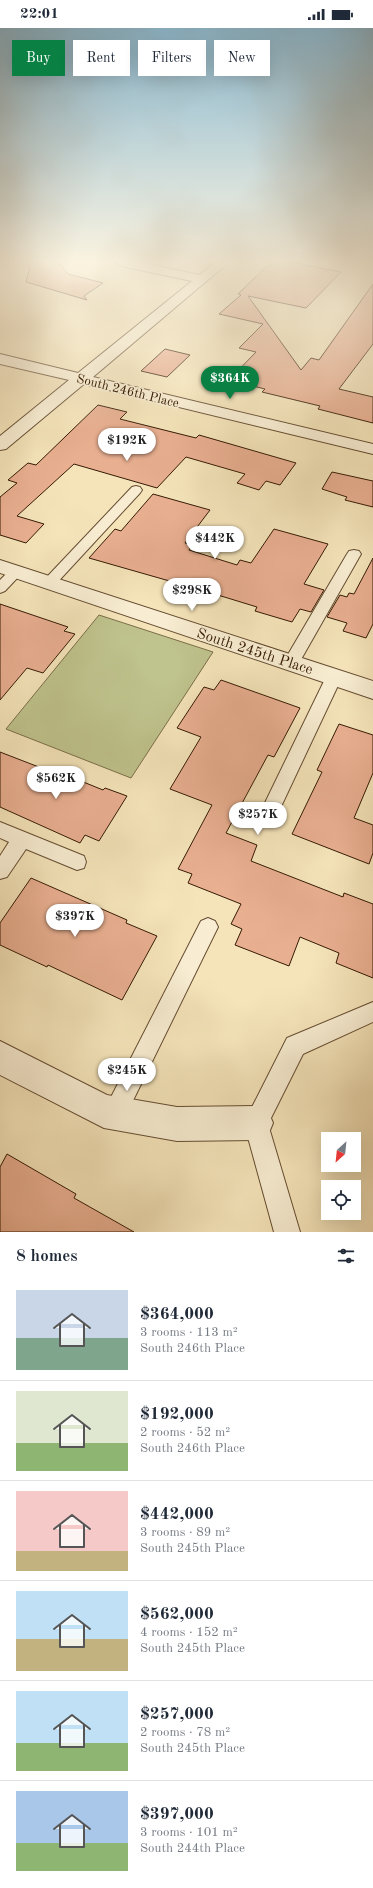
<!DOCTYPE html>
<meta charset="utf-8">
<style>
:root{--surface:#fff;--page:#f2f2f3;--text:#1f2937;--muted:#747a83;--line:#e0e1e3;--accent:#0b8043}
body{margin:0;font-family:"Old Standard TT",serif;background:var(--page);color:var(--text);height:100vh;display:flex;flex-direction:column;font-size:15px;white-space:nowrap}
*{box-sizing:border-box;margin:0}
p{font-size:13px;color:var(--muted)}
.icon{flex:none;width:22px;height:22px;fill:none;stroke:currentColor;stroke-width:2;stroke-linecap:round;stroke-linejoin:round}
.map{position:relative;height:1204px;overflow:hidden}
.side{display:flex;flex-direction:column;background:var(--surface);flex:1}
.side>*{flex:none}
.hud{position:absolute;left:12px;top:12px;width:349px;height:36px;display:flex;gap:8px}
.needle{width:26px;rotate:207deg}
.tools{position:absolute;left:321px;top:1104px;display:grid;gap:8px}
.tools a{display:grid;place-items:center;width:40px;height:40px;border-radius:0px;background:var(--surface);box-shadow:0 4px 16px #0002;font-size:20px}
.price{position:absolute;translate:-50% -34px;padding:0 9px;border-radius:14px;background:#fff;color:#222;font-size:13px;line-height:26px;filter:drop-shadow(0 1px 2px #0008)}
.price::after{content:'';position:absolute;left:50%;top:24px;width:12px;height:9px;margin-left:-6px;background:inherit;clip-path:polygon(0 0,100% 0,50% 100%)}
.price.active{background:var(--accent);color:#fff}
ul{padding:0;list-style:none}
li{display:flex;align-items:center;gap:12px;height:100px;padding:0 16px}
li+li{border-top:1px solid var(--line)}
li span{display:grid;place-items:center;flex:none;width:112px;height:80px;border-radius:0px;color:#555}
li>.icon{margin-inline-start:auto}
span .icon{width:48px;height:48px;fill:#fffc;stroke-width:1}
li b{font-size:17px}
h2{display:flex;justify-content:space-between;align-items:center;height:48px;padding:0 16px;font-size:17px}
.chip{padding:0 14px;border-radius:0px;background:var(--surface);box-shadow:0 4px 16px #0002;font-size:14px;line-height:36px}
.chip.active{background:var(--accent);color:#fff}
.status{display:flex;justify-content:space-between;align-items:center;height:28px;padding:0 20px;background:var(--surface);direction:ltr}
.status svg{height:11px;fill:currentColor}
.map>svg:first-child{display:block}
.green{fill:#bfc38d;stroke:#7a6e48}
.building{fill:#e9af91;stroke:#351a03}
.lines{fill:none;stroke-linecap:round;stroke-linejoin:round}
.service-casing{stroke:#654c31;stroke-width:2}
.minor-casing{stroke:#654c31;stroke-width:2}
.service{fill:#f8edd2;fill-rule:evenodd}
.minor{fill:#f8edd2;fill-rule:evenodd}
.labels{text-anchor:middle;stroke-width:3.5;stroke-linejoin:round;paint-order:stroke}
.far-street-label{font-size:13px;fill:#351a03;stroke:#f8edd2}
.street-label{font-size:15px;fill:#351a03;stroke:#f8edd2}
</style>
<div class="status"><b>22:01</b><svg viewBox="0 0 49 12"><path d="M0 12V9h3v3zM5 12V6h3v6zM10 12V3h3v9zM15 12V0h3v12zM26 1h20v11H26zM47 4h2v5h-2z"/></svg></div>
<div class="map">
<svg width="373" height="1204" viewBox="0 0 373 1204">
<rect width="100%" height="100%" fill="#f5e4ba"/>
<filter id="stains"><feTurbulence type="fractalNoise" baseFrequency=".005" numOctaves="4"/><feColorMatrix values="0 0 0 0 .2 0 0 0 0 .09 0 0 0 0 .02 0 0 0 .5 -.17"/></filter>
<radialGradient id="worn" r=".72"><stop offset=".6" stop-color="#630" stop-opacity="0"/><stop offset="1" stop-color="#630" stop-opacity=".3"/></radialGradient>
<polygon class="green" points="99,587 213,624 131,750 6,701"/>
<g class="building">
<polygon points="26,234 58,234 68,246 103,255 84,268 87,272 26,254 30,239"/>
<polygon points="271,234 290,234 341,244 306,280 248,268 301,342 311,330 319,332 373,256 373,316 339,361 373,369 373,395 318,381 320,378 262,364 265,361 229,352 256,324 239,320 263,296 219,286 241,267 238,266"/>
<polygon points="165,321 190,327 167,349 141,343"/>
<polygon points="98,377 127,384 120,391 196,410 199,407 296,435 280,457 266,453 259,462 237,455 245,446 186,429 157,460 74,436 17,488 44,496 26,515 0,507 0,469 17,455 8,452 28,435 36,437"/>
<polygon points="332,444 373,453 373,479 345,472 347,469 322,461"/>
<polygon points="153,466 210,482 185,515 192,517 189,522 237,537 240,532 251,535 274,501 328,516 304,556 324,562 311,584 300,581 292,594 255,583 257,579 208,564 206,566 172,555 173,554 89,530 115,501 121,503"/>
<polygon points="373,530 373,596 366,610 343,603 347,595 327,589 340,567 347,569 349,565 354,566"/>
<polygon points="0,576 68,599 64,603 75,606 43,645 27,640 0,672"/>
<polygon points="221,652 300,680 274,729 268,727 226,805 257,817 251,833 343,869 344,865 373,876 373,950 336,935 339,925 300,909 289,938 235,917 242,901 231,896 241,876 188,855 192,846 178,841 212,777 170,761 201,709 177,700 204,659 214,662"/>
<polygon points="339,696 373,707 373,745 354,790 373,797 373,825 369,836 292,806 322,744 317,742"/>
<polygon points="0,724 75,753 76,751 103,762 105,760 127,768 99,813 85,807 80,815 0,779"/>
<polygon points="31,850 127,892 126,895 157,908 122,972 48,937 47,939 0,917 0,895"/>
<polygon points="7,1126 76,1166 74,1170 134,1204 0,1204 0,1139"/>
</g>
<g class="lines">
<defs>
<g id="service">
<polygon points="136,458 140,459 142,462 140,465 54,558 44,558 42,555 44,552 132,459"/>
<polygon points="354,522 359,523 361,526 299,635 297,639 291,641 285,639 283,635 347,526 349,523"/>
<polygon points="16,540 21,541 23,544 5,563 0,565 0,552 11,541"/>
<polygon points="334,643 340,645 342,649 279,783 276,788 270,790 264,788 261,783 326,649 328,645"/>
<polygon points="0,794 84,828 86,834 84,840 77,842 26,821 7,849 0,851 0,828 9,814 0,810"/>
<polygon points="208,890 215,893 218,899 123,1093 115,1097 107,1093 103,1085 107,1077 201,893"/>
<polygon points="373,974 373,994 303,1026 268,1096 300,1204 274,1204 244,1095 248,1087 287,1010"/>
</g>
<g id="minor">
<polygon points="115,234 138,234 200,247 216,234 229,234 93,349 373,416 373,426 84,356 6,421 0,422 0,408 69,352 0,336 0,326 78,345 192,253 121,238"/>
<polygon points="0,532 373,653 373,671 0,545"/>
<polygon points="0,1013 107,1067 177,1079 256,1078 268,1083 273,1095 268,1107 256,1112 177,1113 104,1100 0,1047"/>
</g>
</defs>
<use href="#service" class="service-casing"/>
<use href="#minor" class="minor-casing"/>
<use href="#service" class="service"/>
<use href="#minor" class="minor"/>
</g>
<linearGradient id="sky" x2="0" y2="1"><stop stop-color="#8ab8d0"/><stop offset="0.58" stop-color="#faf3e0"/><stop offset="1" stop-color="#faf3e0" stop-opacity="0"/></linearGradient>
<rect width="373" height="402" fill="url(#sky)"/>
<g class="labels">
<g class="far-street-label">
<text transform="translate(128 362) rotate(14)" y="5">South 246th Place</text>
</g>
<g class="street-label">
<text transform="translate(255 623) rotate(18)" y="5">South 245th Place</text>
</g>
</g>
<rect width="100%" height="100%" filter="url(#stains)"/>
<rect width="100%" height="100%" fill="url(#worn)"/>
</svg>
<div class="tools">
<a><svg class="needle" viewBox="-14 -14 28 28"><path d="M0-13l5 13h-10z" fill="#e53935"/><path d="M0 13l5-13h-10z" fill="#747a83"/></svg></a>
<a><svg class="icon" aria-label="locate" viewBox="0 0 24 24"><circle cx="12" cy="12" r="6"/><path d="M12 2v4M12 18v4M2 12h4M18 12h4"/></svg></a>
</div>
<b class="price active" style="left:230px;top:372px">$364K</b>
<b class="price" style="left:127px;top:434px">$192K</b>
<b class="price" style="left:215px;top:532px">$442K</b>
<b class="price" style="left:192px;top:584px">$298K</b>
<b class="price" style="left:56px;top:772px">$562K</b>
<b class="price" style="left:258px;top:808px">$257K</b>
<b class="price" style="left:75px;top:910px">$397K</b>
<b class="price" style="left:127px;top:1064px">$245K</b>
<div class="hud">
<a class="chip active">Buy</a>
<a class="chip">Rent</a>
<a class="chip">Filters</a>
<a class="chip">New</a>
</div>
</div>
<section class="side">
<h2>8 homes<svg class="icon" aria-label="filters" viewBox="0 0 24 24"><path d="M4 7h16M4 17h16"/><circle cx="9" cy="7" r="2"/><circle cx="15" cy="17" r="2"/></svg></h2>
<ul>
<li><span style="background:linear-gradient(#c9d6e8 60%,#7fa58c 0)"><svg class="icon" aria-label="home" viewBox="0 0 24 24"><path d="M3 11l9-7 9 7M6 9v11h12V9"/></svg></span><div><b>$364,000</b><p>3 rooms · 113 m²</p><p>South 246th Place</p></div></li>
<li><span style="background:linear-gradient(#dfe7d0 65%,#8fb573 0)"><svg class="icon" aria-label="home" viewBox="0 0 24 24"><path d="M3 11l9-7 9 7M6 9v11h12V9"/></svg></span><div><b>$192,000</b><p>2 rooms · 52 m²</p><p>South 246th Place</p></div></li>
<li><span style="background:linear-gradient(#f6c9c9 75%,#c2b280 0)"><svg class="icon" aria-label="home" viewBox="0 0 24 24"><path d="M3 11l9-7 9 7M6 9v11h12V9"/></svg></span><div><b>$442,000</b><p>3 rooms · 89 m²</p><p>South 245th Place</p></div></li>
<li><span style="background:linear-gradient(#bfe0f5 60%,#c2b280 0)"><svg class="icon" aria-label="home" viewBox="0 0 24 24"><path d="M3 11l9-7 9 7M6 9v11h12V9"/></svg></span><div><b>$562,000</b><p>4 rooms · 152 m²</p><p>South 245th Place</p></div></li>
<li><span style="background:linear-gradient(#bfe0f5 65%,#8fb573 0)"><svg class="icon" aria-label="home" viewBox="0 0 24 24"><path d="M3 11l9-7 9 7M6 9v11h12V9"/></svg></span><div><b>$257,000</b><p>2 rooms · 78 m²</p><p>South 245th Place</p></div></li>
<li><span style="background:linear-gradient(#a9c7e8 65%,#8fb573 0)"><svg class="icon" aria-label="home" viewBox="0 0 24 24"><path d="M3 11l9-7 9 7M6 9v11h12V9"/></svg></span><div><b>$397,000</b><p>3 rooms · 101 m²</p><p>South 244th Place</p></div></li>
</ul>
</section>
